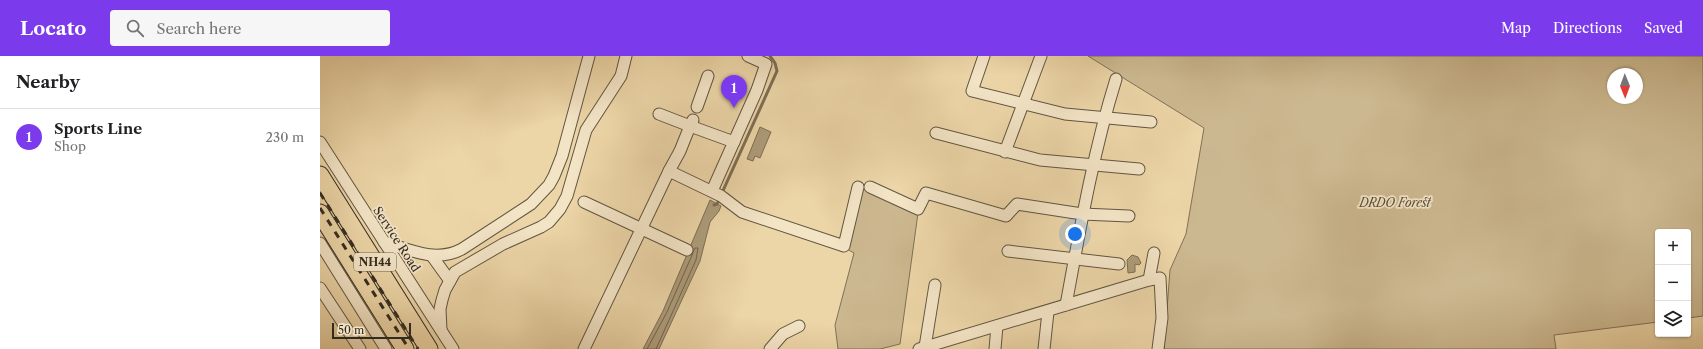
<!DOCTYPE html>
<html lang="en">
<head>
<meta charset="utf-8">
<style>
	body { margin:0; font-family:"Libre Caslon Text",serif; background:#f6f6f6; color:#202124 }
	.controls { position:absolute; right:12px; bottom:12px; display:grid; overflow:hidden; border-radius:4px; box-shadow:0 1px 3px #0004 }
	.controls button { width:36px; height:36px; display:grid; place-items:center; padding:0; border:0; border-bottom:1px solid #e0e0e0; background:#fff; color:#202124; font:20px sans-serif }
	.compass { position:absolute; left:1287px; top:12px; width:36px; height:36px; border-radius:50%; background:#fff; box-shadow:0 1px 3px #0004; rotate:179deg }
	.scale { position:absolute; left:12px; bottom:10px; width:79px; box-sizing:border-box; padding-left:4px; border:2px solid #322b20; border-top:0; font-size:11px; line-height:14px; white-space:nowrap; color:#322b20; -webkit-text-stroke:3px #f3e4c6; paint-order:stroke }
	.you { position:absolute; left:755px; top:178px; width:14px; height:14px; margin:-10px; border:3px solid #fff; border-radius:50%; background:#1a73e8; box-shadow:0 0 0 6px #1a73e833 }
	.badge { display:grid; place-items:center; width:26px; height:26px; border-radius:50%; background:#7c3aed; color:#fff; font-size:13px; font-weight:700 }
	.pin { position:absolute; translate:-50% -33px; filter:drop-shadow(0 1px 2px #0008) }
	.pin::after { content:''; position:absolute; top:21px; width:14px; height:12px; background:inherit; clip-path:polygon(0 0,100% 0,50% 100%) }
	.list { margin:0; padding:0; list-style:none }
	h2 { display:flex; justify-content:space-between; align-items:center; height:52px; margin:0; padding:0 16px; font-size:17px }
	h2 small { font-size:13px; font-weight:400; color:#757577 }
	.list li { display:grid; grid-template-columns:26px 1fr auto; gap:12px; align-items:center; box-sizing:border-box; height:56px; padding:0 16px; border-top:1px solid #e0e0e0 }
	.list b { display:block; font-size:15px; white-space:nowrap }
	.list p { margin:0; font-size:13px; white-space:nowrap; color:#757577 }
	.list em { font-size:13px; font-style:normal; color:#757577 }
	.icon { flex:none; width:22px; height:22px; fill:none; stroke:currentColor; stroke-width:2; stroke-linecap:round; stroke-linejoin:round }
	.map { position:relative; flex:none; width:1383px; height:293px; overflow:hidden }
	header { display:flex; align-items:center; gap:24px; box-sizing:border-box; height:56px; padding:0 20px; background:#7c3aed; color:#fff }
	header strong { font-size:19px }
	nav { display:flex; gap:22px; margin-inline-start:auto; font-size:14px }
	.search { width:280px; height:36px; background:#f6f6f6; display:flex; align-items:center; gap:10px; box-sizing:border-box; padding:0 14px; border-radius:4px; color:#757577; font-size:15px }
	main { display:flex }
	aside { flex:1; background:#fff }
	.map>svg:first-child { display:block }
	.green { fill:#ccb890; stroke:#7f7258; fill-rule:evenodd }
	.water { fill:#ad9b79; stroke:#7c6e55 }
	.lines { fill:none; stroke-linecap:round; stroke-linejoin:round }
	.shore { stroke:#70634c; stroke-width:1 }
	.stream { stroke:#7c6e55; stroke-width:3 }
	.minor-casing { stroke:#605642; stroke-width:13 }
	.highway-casing { stroke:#322b20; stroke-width:19 }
	.minor { stroke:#f3e4c6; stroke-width:11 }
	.highway { stroke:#ecd5a7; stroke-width:17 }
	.rail { stroke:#322b20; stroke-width:3; stroke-dasharray:7 7; stroke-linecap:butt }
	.labels { text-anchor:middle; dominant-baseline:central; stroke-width:3.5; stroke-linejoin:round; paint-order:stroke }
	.shield { fill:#f3e4c6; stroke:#6c6252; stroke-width:1 }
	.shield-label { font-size:11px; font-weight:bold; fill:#322b20 }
	.park-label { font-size:12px; font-style:italic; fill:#584e3c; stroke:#f3e4c6 }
	.street-label { font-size:12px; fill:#322b20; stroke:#f3e4c6 }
</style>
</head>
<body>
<header>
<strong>Locato</strong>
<div class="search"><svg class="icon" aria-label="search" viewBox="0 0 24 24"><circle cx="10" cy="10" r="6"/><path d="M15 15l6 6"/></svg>Search here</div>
<nav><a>Map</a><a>Directions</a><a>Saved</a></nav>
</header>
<main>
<aside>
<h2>Nearby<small></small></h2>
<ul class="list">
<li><span class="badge">1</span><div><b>Sports Line</b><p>Shop</p></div><em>230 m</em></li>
</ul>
</aside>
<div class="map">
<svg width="1383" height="293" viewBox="0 0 1383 293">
	<rect width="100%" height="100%" fill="#ecd5a7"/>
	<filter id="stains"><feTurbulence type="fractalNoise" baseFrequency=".005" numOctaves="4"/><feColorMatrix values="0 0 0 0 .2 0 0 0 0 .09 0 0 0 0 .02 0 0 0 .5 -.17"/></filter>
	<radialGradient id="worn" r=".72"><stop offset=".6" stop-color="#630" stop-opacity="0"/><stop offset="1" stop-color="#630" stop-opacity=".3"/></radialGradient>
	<g class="green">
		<path d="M768,0h615v260l-15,2v-86h-30v90l-104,13 2,14h-392l6,-79 16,-36 18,-106zM1293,18h24v24h-24z"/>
		<path d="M542,130l56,27 -18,131 -20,5h-42l-3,-24 19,-72 -7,-4z"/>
	</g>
	<g class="water">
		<path d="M440,71l11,5 -11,26 -5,-2 -2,5 -6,-2z"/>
		<path d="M390,144l11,6 -2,5 -9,11 -10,39 -41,88h-16l20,-38z"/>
		<path d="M812,199l6,2 3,6 -2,2 -4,-1v8l-7,1 -1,-13z"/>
	</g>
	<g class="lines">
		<g class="shore">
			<path d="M327,293l20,-37 26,-59"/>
			<path d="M336,293l40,-89 2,-12h-3l-2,4"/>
		</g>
		<path class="stream" d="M394,149l3,-1 60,-133 -2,-8 -5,-7"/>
		<g class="minor-casing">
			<g id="minor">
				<path d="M664,0l-12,35 93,23 86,8"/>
				<path d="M377,51l11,-31"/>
				<path d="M373,64l-3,6 44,16"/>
				<path d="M616,77l104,27 99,9"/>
				<path d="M0,86l133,207"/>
				<path d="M685,96l36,-96"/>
				<path d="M349,115l52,25 21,16 102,34 14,-59"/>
				<path d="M550,131l48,22 8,-16 80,23 11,-12 65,10 47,2"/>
				<path d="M392,135l45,-101 9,-26 -18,-8"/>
				<path d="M264,146l103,48"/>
				<path d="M64,186c26,8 52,21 78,7l69,-45 18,-19 5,-9 8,-20 27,-100"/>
				<path d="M0,187l66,106"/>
				<path d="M688,195l111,13"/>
				<path d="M112,200l18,25"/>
				<path d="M829,224l5,-27"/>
				<path d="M0,232l40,61"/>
				<path d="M746,249c14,-76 27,-152 50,-226"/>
				<path d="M121,274l-1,-21 2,-9 3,-10 10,-18 48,-28 38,-17 8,-5 11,-13 7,-13 19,-66 35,-54 5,-20"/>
				<path d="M605,291l10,-62"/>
				<path d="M264,293l85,-178 11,-20 10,-25 -31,-12"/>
				<path d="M450,293l13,-15 16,-8"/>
				<path d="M599,293l230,-69 11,-2 2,40 -4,31"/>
				<path d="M675,293l2,-23"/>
				<path d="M724,293l4,-37"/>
			</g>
		</g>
		<g class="highway-casing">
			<g id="highway">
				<path d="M0,119l109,174"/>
				<path d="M0,157l85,136"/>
			</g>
		</g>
		<use href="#minor" class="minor"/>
		<use href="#highway" class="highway"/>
		<g class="rail">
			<path d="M0,137l98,156"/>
			<path d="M0,152l89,141"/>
		</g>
	</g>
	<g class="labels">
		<rect class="shield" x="34" y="197" width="42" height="18" rx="3"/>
		<g class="shield-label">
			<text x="55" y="206">NH44</text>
		</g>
		<g class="park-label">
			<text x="1075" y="146">DRDO Forest</text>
		</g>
		<g class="street-label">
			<text transform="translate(77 183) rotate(57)">Service Road</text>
		</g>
	</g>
	<rect width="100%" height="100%" filter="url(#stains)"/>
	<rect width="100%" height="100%" fill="url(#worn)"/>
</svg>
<div class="controls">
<button>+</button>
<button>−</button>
<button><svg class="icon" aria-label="layers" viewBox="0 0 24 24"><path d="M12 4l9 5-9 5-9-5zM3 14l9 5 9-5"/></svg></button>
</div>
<svg class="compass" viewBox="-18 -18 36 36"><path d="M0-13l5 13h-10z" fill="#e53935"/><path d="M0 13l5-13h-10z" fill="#757577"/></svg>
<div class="scale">50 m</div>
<div class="you"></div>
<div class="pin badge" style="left:414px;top:52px">1</div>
</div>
</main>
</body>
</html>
